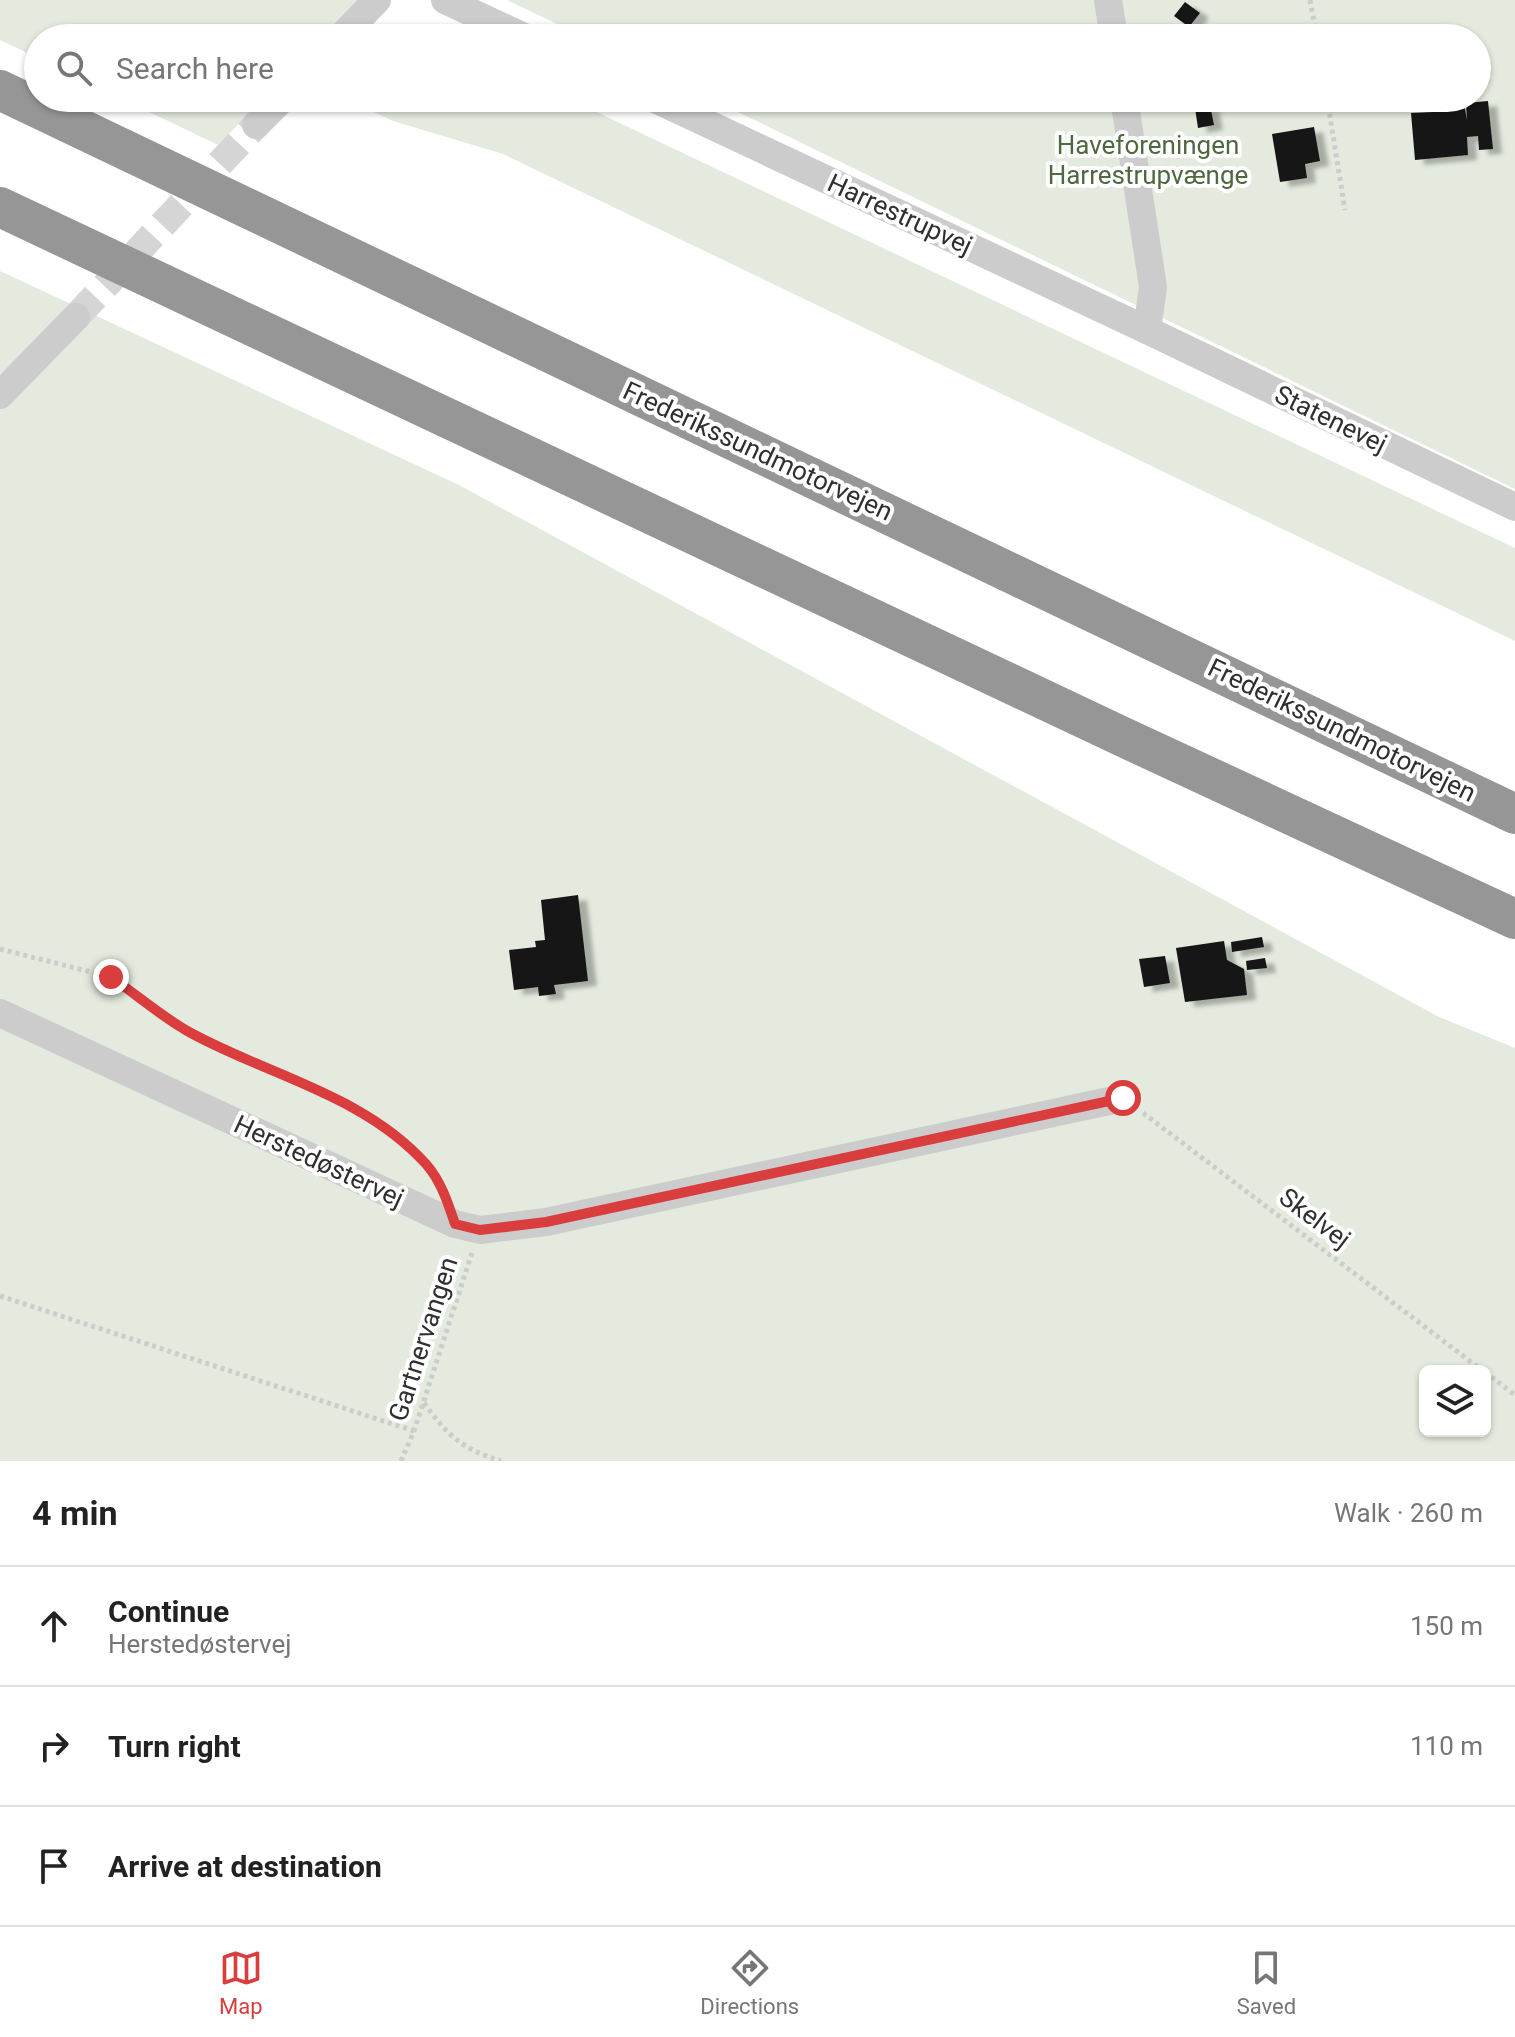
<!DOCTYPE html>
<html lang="en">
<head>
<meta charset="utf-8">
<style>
	body { margin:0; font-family:Roboto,sans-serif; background:#f6f6f6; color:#222 }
	.controls { position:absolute; right:24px; bottom:24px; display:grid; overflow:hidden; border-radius:12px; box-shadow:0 2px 6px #0004 }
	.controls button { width:72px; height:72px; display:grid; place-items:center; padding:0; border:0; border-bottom:2px solid #e0e0e0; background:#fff; color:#222; font:40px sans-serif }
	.stop { position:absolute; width:24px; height:24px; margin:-18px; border:6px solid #da3d3e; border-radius:50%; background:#fff }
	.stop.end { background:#da3d3e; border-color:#fff; box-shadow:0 2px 8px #0008 }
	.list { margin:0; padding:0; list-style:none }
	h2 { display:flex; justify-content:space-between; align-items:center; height:104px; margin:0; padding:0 32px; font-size:34px }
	h2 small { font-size:26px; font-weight:400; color:#767676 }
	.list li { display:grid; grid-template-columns:52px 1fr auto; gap:24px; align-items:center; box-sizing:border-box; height:120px; padding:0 32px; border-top:2px solid #e0e0e0 }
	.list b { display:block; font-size:30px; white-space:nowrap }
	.list p { margin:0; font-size:26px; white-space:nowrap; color:#767676 }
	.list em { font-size:26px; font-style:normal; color:#767676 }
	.icon { flex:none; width:44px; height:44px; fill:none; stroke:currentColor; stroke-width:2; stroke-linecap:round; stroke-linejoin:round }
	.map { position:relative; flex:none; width:1515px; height:1461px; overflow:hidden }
	.search { position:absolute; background:#fff; box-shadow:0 2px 6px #0004; left:24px; right:24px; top:24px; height:88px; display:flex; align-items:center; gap:20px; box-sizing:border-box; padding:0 28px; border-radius:44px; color:#767676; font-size:30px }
	.sheet { height:464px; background:#fff }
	nav { display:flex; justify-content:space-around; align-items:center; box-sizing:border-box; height:112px; border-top:2px solid #e0e0e0; background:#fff; font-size:22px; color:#767676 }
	nav a { display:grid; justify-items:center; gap:4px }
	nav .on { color:#da3d3e }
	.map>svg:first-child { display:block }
	.green { fill:#e4ebde; fill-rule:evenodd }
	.building { fill:#161616; filter:url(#shadow) }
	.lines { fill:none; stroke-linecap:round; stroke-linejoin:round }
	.minor-tunnel { stroke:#d5d5d5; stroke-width:28; stroke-dasharray:28 14; stroke-linecap:butt }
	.path { stroke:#ccc; stroke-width:5; stroke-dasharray:4 4; stroke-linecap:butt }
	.minor { stroke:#ccc; stroke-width:28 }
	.highway { stroke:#969696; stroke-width:40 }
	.route { stroke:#da3d3e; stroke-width:10 }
	.labels { text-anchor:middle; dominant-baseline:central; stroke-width:8; stroke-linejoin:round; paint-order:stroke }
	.park-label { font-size:26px; fill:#4f683f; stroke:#fff }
	.street-label { font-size:26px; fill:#2f2f2f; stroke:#fff }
</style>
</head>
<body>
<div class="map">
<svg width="1515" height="1461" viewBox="0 0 1515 1461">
	<defs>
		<filter id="shadow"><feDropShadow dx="9" dy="5" stdDeviation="2" flood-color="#0004"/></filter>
	</defs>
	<rect width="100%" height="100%" fill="#fff"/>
	<g class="green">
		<path d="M0,0h359l-37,38h-284v20l-38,-18z"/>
		<path d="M507,0h1008v489l-806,-391h768v-60h-891z"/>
		<path d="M120,98h144l-46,47z"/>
		<path d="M344,98h223l948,450v93l-1012,-487 -110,-33z"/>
		<path d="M0,271l459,214 980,532 76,31v413h-1515zM1425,1371h60v60h-60z"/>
	</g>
	<g class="building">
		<path d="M1185,2l15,11 -11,14 -15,-11z"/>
		<path d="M1432,24l1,8 10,-2 2,8h-64l-1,-5z"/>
		<path d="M1488,101l5,48 -14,1 -1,-14 -11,1 1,18 -53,5 -4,-47 22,-1v-5l31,-3 3,16 -1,-17z"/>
		<path d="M1210,105l4,20 -16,3 -3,-20z"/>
		<path d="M1314,127l6,34 -15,3 2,14 -27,4 -8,-48z"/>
		<path d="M578,895l10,86 -34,4 2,9 -17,2 -1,-9 -24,3 -5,-40 27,-3 -1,-6 10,-1 -4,-40z"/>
		<path d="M1262,937l2,10 -32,5 -1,-10z"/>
		<path d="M1224,941l3,19 17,9 3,26 -62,7 -9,-54z"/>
		<path d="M1165,956l5,27 -26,4 -5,-28z"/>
		<path d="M1265,958l2,10 -20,2 -1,-9z"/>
	</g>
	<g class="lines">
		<path class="minor-tunnel" d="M76,317l180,-192"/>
		<g class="path">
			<path d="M1310,0l7,38"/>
			<path d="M1327,98l18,112"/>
			<path d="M0,949l111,28 79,56 145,64 53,33 39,35 12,19"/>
			<path d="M1143,1113l340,258"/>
			<path d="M0,1296l414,135"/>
			<path d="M1485,1372l30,23"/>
			<path d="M424,1403c23,32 38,46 77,58"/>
			<path d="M401,1461l13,-30 58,-178"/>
		</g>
		<g class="minor">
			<path d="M445,0l81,38"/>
			<path d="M1108,0l6,38"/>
			<path d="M340,38l37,-38"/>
			<path d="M653,98l494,232 368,177"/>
			<path d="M1124,98l29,189 -6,43"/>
			<path d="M256,125l27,-27"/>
			<path d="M0,395l76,-78"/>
			<path d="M0,1013l455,211 25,6 66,-8 577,-124"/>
		</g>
		<g class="highway">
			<path d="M0,90l1515,724"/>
			<path d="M0,207l1121,529 394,183"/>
		</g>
	</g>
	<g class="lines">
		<path class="route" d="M111,977c26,18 52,41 80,56 79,43 173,62 235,131 15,17 22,39 29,60l25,6 66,-8 577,-124"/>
	</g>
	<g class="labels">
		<g class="park-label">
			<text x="1148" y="145">Haveforeningen<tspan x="1148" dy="30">Harrestrupvænge</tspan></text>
		</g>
		<g class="street-label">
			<text transform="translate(900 214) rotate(25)">Harrestrupvej</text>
			<text transform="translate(1331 419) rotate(26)">Statenevej</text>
			<text transform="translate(758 451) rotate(25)">Frederikssundmotorvejen</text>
			<text transform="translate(1342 730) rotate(26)">Frederikssundmotorvejen</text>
			<text transform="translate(319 1161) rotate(25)">Herstedøstervej</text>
			<text transform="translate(1315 1218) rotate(37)">Skelvej</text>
			<text transform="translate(423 1339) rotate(-72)">Gartnervangen</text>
		</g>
	</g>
</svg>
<div class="controls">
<button><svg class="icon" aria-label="layers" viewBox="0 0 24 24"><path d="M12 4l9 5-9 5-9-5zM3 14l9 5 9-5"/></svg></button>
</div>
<div class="stop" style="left:1123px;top:1098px"></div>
<div class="stop end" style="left:111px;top:977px"></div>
<div class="search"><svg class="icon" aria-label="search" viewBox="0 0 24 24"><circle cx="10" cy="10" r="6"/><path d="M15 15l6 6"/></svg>Search here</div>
</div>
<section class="sheet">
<h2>4 min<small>Walk · 260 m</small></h2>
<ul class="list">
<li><svg class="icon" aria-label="ahead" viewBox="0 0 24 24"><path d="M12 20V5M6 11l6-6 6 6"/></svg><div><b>Continue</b><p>Herstedøstervej</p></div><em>150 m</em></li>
<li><svg class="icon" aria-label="right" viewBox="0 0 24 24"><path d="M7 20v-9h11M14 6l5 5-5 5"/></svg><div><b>Turn right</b></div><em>110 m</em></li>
<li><svg class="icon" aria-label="arrive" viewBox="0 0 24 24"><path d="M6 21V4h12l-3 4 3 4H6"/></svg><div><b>Arrive at destination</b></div></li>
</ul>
</section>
<nav>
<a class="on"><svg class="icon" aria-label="map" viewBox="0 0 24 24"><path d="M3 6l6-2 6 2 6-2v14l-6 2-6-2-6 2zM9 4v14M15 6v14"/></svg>Map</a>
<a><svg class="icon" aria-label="directions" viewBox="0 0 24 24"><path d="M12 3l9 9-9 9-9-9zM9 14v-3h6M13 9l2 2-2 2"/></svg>Directions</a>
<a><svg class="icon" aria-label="saved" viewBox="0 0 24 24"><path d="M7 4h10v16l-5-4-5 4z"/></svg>Saved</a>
</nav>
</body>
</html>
